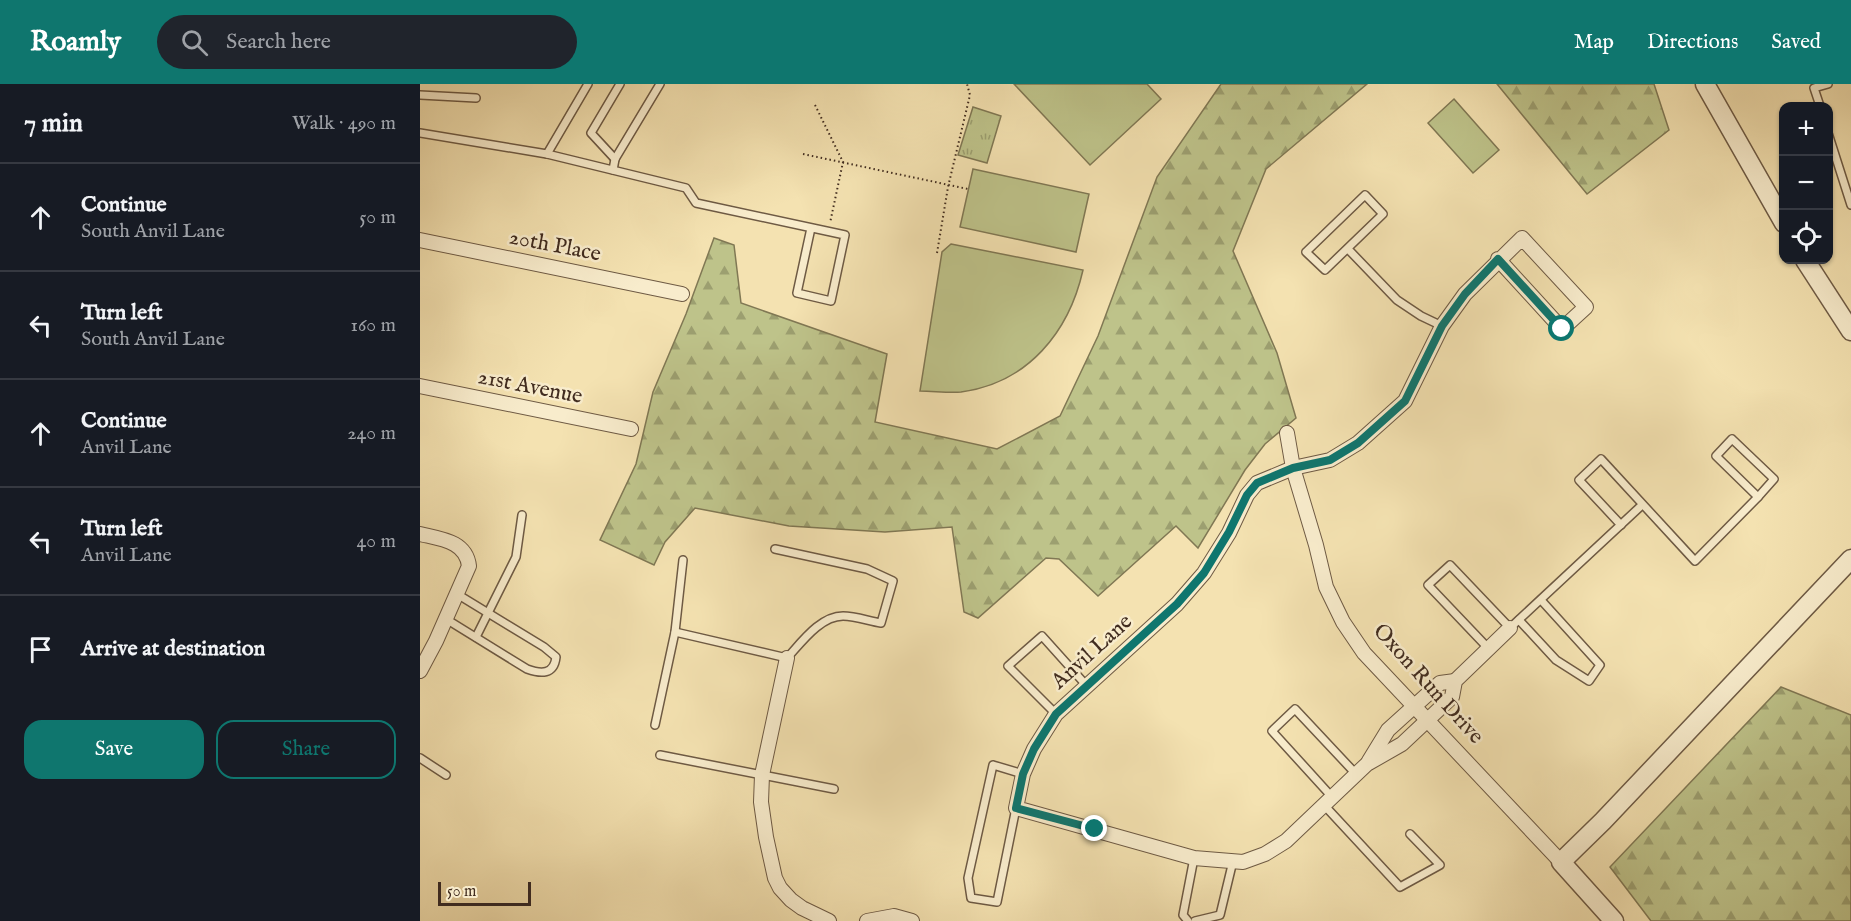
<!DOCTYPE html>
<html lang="en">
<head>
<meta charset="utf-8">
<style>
	body { margin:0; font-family:"IM FELL English",serif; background:#20242c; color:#f1f3f6 }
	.controls { position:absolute; right:18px; top:18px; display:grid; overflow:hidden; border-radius:12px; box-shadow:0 2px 4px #0004 }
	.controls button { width:54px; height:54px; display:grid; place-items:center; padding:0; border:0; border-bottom:2px solid #363941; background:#171b24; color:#f1f3f6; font:30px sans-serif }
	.scale { position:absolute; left:18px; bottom:15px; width:93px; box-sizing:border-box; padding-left:6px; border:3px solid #412c1f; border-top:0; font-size:16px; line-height:21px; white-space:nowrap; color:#412c1f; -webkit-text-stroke:4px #f8eccc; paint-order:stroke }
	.stop { position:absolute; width:18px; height:18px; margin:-14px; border:4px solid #0f766e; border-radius:50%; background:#fff }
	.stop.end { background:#0f766e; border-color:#fff; box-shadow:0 2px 6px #0008 }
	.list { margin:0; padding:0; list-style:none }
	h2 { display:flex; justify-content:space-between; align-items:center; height:78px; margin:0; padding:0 24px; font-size:26px }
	h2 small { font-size:20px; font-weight:400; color:#9ea1a6 }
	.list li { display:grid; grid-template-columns:39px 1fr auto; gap:18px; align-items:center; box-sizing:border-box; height:108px; padding:0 24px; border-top:2px solid #363941 }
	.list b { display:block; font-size:22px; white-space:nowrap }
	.list p { margin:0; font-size:20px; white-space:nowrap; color:#9ea1a6 }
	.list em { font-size:20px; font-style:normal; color:#9ea1a6 }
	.actions { display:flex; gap:12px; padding:18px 24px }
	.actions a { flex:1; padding:14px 0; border:2px solid #0f766e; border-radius:18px; text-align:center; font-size:21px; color:#0f766e }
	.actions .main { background:#0f766e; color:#fff }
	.icon { flex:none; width:33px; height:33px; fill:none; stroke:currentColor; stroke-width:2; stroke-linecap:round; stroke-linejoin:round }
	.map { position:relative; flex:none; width:1431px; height:837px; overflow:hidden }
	header { display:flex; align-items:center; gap:36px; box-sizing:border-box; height:84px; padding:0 30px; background:#0f766e; color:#fff }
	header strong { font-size:28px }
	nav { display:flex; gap:33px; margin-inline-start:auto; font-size:21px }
	.search { width:420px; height:54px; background:#20242c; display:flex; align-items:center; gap:15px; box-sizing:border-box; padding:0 21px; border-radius:33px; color:#9ea1a6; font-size:22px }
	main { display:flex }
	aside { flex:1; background:#171b24 }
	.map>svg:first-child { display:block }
	.grass { fill:#bec38a; stroke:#807854; stroke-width:1.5 }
	.forest { fill:url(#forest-firs); stroke:#807854; stroke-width:1.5 }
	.park { fill:url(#park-tufts); stroke:#807854; stroke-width:1.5 }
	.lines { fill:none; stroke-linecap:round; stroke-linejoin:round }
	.service-casing { stroke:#6e5a44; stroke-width:10 }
	.minor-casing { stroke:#6e5a44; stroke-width:16 }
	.tertiary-casing { stroke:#6e5a44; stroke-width:21 }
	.path { stroke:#412c1f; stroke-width:2; stroke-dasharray:1.5 3; stroke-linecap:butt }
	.service { stroke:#f8eccc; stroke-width:7 }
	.minor { stroke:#f8eccc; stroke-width:14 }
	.tertiary { stroke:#f8eccc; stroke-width:18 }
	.route { stroke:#0f766e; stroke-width:8 }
	.labels { text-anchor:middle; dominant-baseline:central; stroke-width:5; stroke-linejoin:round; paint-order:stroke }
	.street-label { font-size:22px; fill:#412c1f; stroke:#f8eccc }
</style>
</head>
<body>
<header>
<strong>Roamly</strong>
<div class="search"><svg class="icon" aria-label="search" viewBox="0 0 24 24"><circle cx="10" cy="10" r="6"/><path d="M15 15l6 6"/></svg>Search here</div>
<nav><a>Map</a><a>Directions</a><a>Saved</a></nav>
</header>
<main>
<aside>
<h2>7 min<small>Walk · 490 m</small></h2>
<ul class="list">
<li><svg class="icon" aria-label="ahead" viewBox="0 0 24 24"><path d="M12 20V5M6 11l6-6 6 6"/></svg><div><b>Continue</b><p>South Anvil Lane</p></div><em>50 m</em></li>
<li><svg class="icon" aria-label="left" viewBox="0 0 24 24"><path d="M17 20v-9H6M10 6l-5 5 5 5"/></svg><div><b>Turn left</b><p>South Anvil Lane</p></div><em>160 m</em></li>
<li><svg class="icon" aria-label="ahead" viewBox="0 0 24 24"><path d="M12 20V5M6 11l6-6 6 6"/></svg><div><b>Continue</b><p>Anvil Lane</p></div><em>240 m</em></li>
<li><svg class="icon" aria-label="left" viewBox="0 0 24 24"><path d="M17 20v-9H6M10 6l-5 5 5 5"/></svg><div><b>Turn left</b><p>Anvil Lane</p></div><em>40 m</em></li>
<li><svg class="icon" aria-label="arrive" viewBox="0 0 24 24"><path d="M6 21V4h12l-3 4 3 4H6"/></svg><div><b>Arrive at destination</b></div></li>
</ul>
<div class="actions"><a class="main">Save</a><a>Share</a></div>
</aside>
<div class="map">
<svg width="1431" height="837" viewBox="0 0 1431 837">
	<defs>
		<pattern id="forest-firs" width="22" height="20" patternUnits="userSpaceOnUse" patternTransform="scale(1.5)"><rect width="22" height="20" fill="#bec38a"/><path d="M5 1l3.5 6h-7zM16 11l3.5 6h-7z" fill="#9c9f70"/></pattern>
		<pattern id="park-tufts" width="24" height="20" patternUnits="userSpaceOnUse" patternTransform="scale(1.5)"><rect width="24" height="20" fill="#bec38a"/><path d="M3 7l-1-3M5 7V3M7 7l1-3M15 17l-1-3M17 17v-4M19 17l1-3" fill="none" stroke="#9c9f70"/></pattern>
	</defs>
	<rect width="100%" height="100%" fill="#f4e2b1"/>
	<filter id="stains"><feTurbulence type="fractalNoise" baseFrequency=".00333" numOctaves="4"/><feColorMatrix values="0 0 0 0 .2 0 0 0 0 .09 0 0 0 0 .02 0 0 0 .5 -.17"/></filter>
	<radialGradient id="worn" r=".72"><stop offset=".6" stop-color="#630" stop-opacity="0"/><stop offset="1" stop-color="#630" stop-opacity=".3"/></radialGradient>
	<g class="grass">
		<path d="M594,0h133l14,15 -71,66z"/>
		<path d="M1034,15l45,51 -26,23 -45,-50z"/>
		<path d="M553,85l116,25 -13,58 -116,-25z"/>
		<path d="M531,160l132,26c-14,62 -55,113 -122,122 -13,1 -28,-1 -41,-1l22,-139z"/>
	</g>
	<g class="forest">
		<path d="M801,0h146l-101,85 -33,82 44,102 19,65 -31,26 -20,26 -47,78 -22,-22 -78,70 -39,-37 -13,-1 -68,60 -14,-6 -12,-85 -67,5 -96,-6 -94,-18 -30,34 -11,23 -54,-25 36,-76 17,-72 33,-78 28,-76 20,7 7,58 146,51 -12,68 122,27 63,-33 38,-80 59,-159z"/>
		<path d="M1077,0h157l15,46 -82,64z"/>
		<path d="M1361,603l70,28v206h-200l-41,-54z"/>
	</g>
	<path class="park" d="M553,23l28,9 -14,47 -29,-8z"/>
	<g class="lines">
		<g class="service-casing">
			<g id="service">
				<path d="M0,11l56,3"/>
				<path d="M1400,22l-6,-18 14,-4"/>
				<path d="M0,49l127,21 139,34 10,15 149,32 -14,66 -34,-8 14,-65"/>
				<path d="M1408,49l23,72"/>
				<path d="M127,70l41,-70"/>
				<path d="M195,75l-24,-26 29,-49"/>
				<path d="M193,86l2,-11 45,-75"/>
				<path d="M945,111l18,19 -58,56 -19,-18z"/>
				<path d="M928,165l49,51 24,16 21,10"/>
				<path d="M1312,355l42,40 -16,18 -42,-41z"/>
				<path d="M1201,441l-42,-45 22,-21 94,102 63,-64"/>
				<path d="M26,535l81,50c14,5 27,6 29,-12l-12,-10 -87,-53"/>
				<path d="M1099,536l37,40 33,21 11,-16 -59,-65"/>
				<path d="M255,548l112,26c14,-15 33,-42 56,-42 12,0 26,5 38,7l12,-42 -26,-12 -92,-20"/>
				<path d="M56,553l40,-80 6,-42"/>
				<path d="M1068,564l-60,-63 22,-20 60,63 132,-123"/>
				<path d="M636,630l-48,-48 34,-30 44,49"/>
				<path d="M235,641l20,-93 8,-72"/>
				<path d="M240,671l174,34"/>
				<path d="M0,674l26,17"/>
				<path d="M912,713l-60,-66 23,-22 61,65"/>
				<path d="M904,721l76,82 40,-22 -30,-31"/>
				<path d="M596,724l-19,94 -26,-4 -3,-20 25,-113 30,9"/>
				<path d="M768,837l-5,-6 11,-57"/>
				<path d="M775,837l25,-6 13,-54"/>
			</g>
		</g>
		<g class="minor-casing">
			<g id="minor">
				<path d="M0,156l262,54"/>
				<path d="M1078,175l64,70 24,-22 -64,-69 -57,56 -23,32 -37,75 -47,42 -28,17 -37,8 -36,15 -10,12 -18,38 -25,40 -27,31 -121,110 -22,35 -11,25 -7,34 178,50 49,4 22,-8 21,-13 81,-77 35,-20 50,-47 3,-16 55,-53"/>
				<path d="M0,302l211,43"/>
				<path d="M867,349l6,35 23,77 10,42 17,35 21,31 197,209"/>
				<path d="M0,450c21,5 46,7 49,32l-33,75 -16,30"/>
				<path d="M367,574l-25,117 -1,27 5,35 9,41 5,10 11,12 11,8 27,13"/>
				<path d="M949,677l19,-31 52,-47 15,-2"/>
				<path d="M447,837l27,-5 18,5"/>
			</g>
		</g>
		<g class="tertiary-casing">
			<g id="tertiary">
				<path d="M1285,0l79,139"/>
				<path d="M1385,176l46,71"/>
				<path d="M1194,837l-53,-59 42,-41 248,-262"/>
			</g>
		</g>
		<g class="path">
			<path d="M395,21l28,57 -13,61"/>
			<path d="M383,70l165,35"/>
			<path d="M517,169l11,-66 22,-92 -3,-11"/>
		</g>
		<use href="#service" class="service"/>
		<use href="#minor" class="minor"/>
		<use href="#tertiary" class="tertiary"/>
	</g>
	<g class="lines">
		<path class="route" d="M675,745l-79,-21 7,-34 11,-25 22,-35 121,-110 27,-31 25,-41 18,-37 10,-12 36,-15 37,-8 28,-17 47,-42 37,-75 23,-32 33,-35 64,70"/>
	</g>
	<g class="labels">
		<g class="street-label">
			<text transform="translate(135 162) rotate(11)">20th Place</text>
			<text transform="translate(110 303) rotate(11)">21st Avenue</text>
			<text transform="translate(672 568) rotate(-42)">Anvil Lane</text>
			<text transform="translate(1008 600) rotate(48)">Oxon Run Drive</text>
		</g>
	</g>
	<rect width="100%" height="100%" filter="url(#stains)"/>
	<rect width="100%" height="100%" fill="url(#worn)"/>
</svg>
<div class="controls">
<button>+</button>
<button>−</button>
<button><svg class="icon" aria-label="locate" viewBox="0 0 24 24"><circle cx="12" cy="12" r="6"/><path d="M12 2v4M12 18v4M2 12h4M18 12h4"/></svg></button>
</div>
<div class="scale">50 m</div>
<div class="stop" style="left:1142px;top:245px"></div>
<div class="stop end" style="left:675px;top:745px"></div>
</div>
</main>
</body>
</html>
